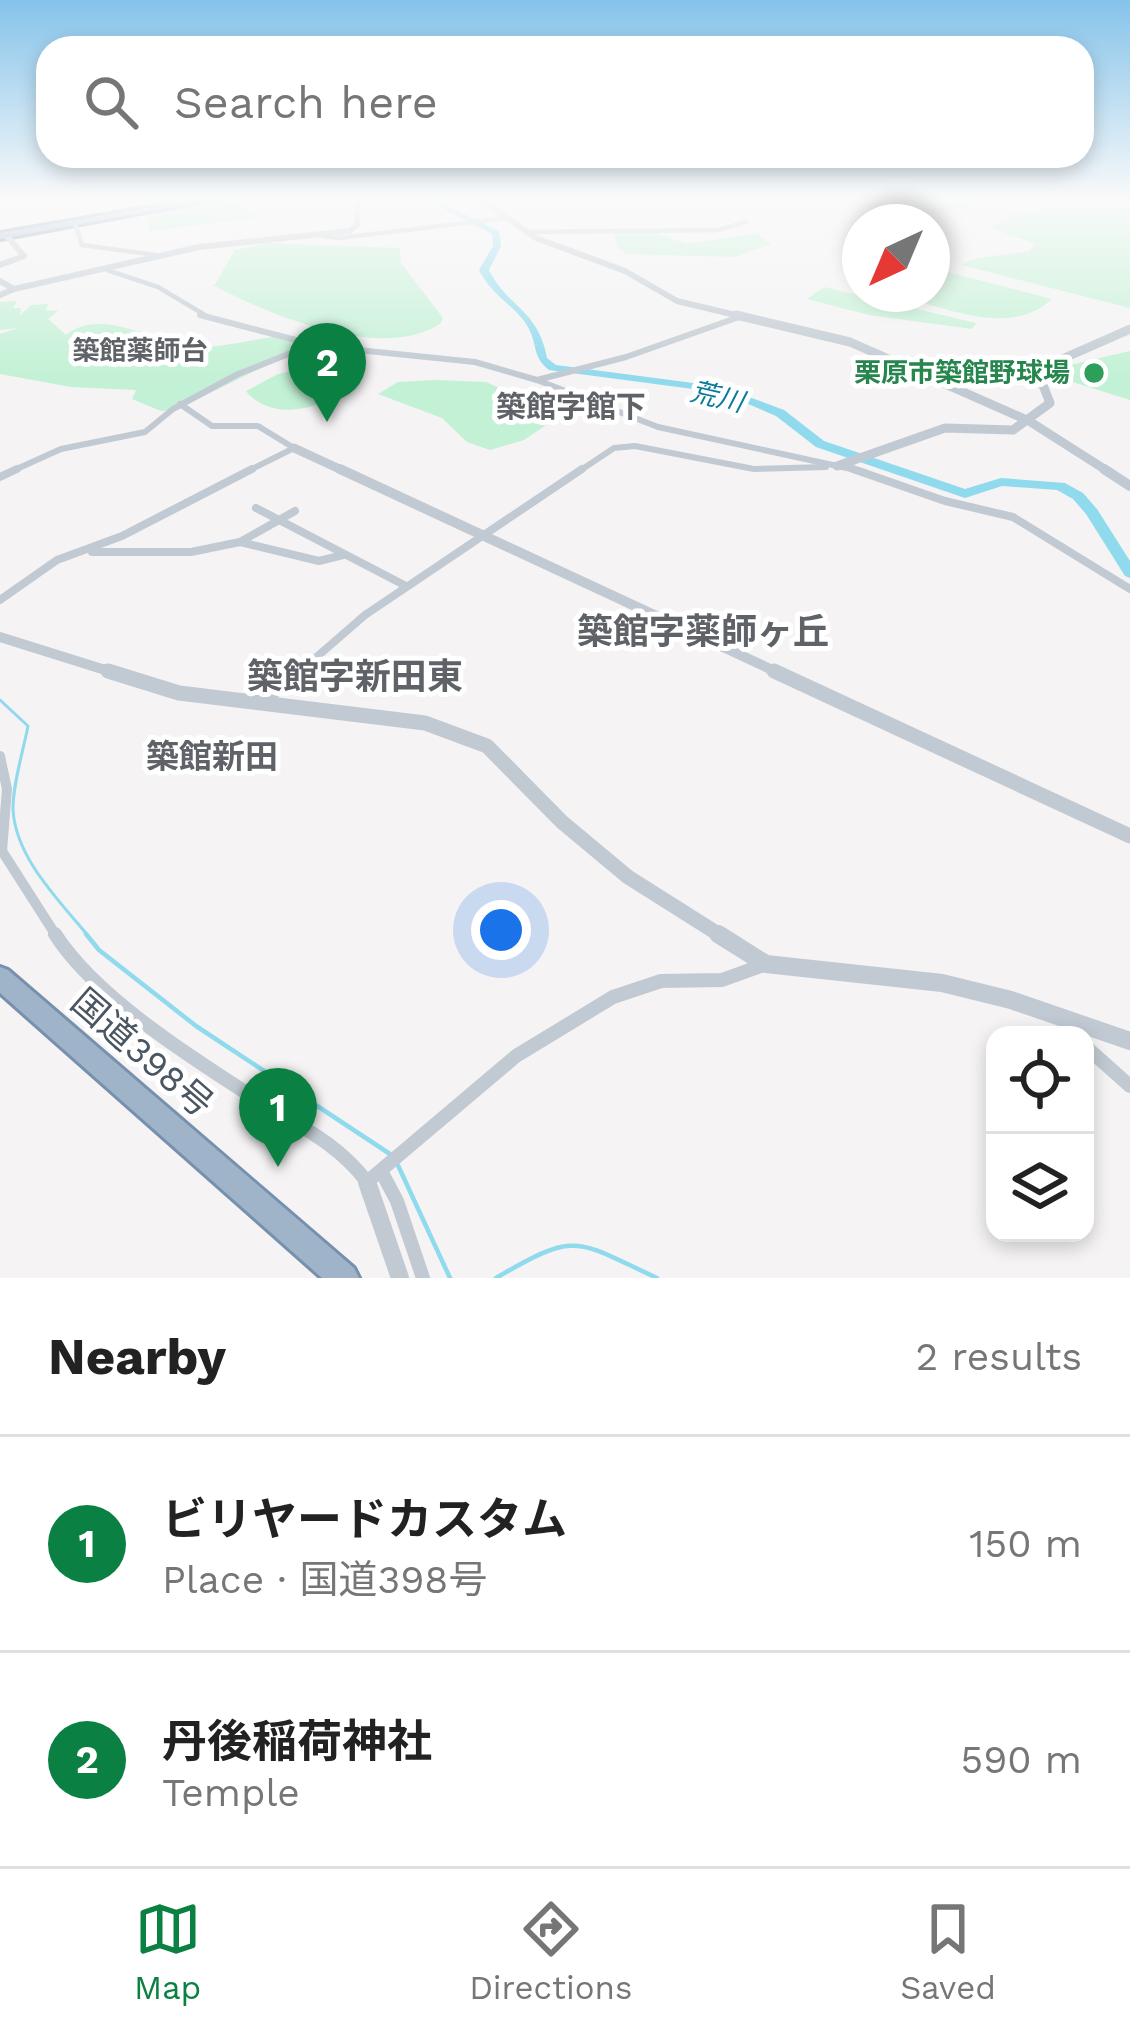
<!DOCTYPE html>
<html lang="en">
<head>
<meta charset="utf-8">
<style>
	body { margin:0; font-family:"Work Sans","Noto Sans JP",sans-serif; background:#f2f2f2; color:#222 }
	.controls { position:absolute; right:36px; bottom:36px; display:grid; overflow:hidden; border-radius:24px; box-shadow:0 6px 18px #0003 }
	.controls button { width:108px; height:108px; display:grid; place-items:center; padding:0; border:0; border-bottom:3px solid #e0e0e0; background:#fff; color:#222; font:60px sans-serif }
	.compass { position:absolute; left:842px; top:204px; width:108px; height:108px; border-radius:50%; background:#fff; box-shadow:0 6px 18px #0003; rotate:224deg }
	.you { position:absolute; left:501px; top:930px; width:42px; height:42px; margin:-30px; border:9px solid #fff; border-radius:50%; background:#1a73e8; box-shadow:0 0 0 18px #1a73e833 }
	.badge { display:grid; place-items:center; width:78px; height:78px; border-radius:50%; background:#0b8043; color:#fff; font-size:39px; font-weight:700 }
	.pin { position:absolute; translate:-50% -99px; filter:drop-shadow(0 3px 6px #0008) }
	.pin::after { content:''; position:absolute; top:63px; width:42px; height:36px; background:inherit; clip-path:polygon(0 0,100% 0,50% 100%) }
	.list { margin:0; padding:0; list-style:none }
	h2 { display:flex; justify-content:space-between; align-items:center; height:156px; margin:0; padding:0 48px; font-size:51px }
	h2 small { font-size:39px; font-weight:400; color:#767676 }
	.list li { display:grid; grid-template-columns:78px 1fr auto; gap:36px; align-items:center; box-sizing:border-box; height:216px; padding:0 48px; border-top:3px solid #e0e0e0 }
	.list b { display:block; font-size:45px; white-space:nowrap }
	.list p { margin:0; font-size:39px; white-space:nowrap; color:#767676 }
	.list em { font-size:39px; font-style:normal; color:#767676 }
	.icon { flex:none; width:66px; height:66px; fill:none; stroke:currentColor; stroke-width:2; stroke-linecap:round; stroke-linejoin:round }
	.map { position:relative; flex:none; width:1130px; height:1278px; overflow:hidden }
	.search { position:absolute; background:#fff; box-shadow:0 6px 18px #0003; left:36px; right:36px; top:36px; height:132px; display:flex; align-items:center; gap:30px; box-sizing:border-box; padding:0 42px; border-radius:36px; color:#767676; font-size:45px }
	.sheet { height:588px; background:#fff }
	nav { display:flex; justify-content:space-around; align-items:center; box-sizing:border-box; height:168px; border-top:3px solid #e0e0e0; background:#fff; font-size:33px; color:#767676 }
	nav a { display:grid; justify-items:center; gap:6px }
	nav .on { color:#0b8043 }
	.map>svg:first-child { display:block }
	.green { fill:#c3f1d5 }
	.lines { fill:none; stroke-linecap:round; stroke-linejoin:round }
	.stream-far1 { stroke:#90daee; stroke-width:3 }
	.stream { stroke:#90daee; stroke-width:4.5 }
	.river { fill:#90daee; fill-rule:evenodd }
	.trunk-casing { stroke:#7690ad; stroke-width:6 }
	.minor-far4 { stroke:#c1cad2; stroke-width:4.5 }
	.minor-far3 { stroke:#c1cad2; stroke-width:6 }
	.minor-far2 { stroke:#c1cad2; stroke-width:8 }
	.minor-far1 { stroke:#c1cad2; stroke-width:10 }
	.minor { stroke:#c1cad2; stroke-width:14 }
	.tertiary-far4 { stroke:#c1cad2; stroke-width:6 }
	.tertiary-far3 { stroke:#c1cad2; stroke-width:9 }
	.tertiary-far2 { stroke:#c1cad2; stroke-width:10 }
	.tertiary-far1 { stroke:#c1cad2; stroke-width:15 }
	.tertiary { stroke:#c1cad2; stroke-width:18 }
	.trunk { fill:#9fb4c9; fill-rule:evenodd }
	.leisure-dot { fill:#2e9e5b; stroke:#fff; stroke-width:4.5 }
	.labels { text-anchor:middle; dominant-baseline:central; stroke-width:10; stroke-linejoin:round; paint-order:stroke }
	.far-neighbourhood-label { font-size:27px; font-weight:bold; fill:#5f6368; stroke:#fff }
	.far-leisure-label { font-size:27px; font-weight:bold; fill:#27864d; stroke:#fff; text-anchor:end }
	.far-water-label { font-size:27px; font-style:italic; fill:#0c7c9b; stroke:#fff }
	.far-quarter-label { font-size:30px; font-weight:bold; fill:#5f6368; stroke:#fff }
	.neighbourhood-label { font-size:33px; font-weight:bold; fill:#5f6368; stroke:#fff }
	.quarter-label { font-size:36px; font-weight:bold; fill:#5f6368; stroke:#fff }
	.near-street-label { font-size:36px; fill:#4a5661; stroke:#fff }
</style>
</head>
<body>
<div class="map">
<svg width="1130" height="1278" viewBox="0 0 1130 1278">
	<rect width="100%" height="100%" fill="#f5f3f3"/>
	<g class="green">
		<path d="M842,198h189l-105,17z"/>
		<path d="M232,199l32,18 -115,14 -1,-17z"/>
		<path d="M1052,207h78v101l-169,-43 12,-6 57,-8 4,-8 -45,-15 24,-14z"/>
		<path d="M621,228l26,1 40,15 69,-11 15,11 -36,13 -109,-3 -9,-7 -3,-15z"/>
		<path d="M266,243l134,5 1,15 42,55 -3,6c-62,38 -168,-9 -226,-38l21,-36z"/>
		<path d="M932,268l120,31c-43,41 -113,5 -163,-5h43z"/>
		<path d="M824,287l152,36 -4,6 -103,-14 -62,-16z"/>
		<path d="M17,301l-4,7h8l-1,7 11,-10 17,-1 -2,6 12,1 -10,8 18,16c35,-29 89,8 127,11 31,3 63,-9 94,-10l15,6 1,5 -125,62 -17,2 -29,-12 4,-9 -65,-3 -71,-13v-40l18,-6 -18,2v-28z"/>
		<path d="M1130,351v49l-70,-22 -3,-10z"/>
		<path d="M334,362l10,3 -4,25c-24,23 -72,29 -94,1l32,-17z"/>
		<path d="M435,380l51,2 65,29 4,8 -31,21 -34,10 -23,-8 -25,-24 -64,-24 20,-12z"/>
	</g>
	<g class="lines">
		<path class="stream-far1" d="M0,700l28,26c-5,26 -15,57 -15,83 2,49 47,92 76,128"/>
		<g class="stream">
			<path d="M86,934l13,16 97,76 194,128"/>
			<path d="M396,1161l54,117"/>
			<path d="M496,1278c82,-48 79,-38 161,0"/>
		</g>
		<path class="river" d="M422,198h10l67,33 2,15 -12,24c19,38 49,39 58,88l9,7 137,18 56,14 35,13 40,31 141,48 36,-11 64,5 18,10 14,16 33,52v17l-5,-2 -39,-62 -13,-15 -16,-9 -55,-4 -37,12 -149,-51 -40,-31 -35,-15 -48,-12 -144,-19c-17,-14 -11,-23 -20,-41 -12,-23 -36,-31 -50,-59l14,-24 -1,-12z"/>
		<g class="trunk-casing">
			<g id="trunk">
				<path d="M203,198h18l-221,41v-6z"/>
				<path d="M0,967l8,3 346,298 5,10h-37l-322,-285z"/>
			</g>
		</g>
		<g class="minor-far4">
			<path d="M75,223l7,22 81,11"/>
			<path d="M527,232l191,-2 28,-8"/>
			<path d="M322,236l17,2 169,-20"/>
			<path d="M107,270l51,17 52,31"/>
		</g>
		<g class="minor-far3">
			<path d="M200,315l119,31 156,16 62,18 121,47 207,45"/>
			<path d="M537,380l89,-23 113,-40"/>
			<path d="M180,404l32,22h46l36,22"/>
			<path d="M10,472l51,-23 84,-17 28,-23 65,-35 58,-23 28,-1"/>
			<path d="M246,472l48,-24"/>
			<path d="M578,472l36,-24 21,-2 119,23 72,-2"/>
		</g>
		<g class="minor-far2">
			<path d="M853,469l92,32 68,16 117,72"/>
			<path d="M0,477l17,-8"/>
			<path d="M256,508l150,78"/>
			<path d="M240,542l55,-31"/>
			<path d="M92,552h99l49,-10 79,19 24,-6"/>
			<path d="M0,600l57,-40 65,-24 130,-67"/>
			<path d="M297,674l68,-59 217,-146"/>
		</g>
		<g class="minor-far1">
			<path d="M266,701l35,-30"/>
			<path d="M0,756l7,33 -5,62 55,86"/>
		</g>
		<g class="minor">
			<path d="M55,934c40,63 137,124 201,165 40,25 82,44 111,83l149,-126 97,-59 48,-16 61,-1 44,-16"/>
			<path d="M1085,1046l45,40"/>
			<path d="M381,1171l16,30 26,77"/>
		</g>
		<g class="tertiary-far4">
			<path d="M479,198l57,40 89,33 52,30 71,17"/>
			<path d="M0,265l24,-9 -18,-21"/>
			<path d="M0,281l14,8 -14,6"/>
			<path d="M14,289l185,-42 151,-16 7,-6 1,-20 7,-7"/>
		</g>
		<g class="tertiary-far3">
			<path d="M736,315l114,27 179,79 80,51"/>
			<path d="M294,448l52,24"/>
			<path d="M837,466l108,-38 68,2 37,-27 -13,-33 93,-41"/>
		</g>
		<g class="tertiary-far2">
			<path d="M340,469l441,205"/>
			<path d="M1104,469l26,17"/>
			<path d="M0,637l118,37"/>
		</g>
		<g class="tertiary-far1">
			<path d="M108,671l71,22 246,30 62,23 75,76 66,55 95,60"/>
			<path d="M774,671l356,165"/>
		</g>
		<g class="tertiary">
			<path d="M718,934l48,30 176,19 69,17 119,41"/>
			<path d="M367,1182l33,96"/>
		</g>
		<use href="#trunk" class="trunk"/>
	</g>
	<linearGradient id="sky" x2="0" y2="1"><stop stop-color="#85c3ea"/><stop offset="0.53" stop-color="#fafafa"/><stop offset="1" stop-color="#fafafa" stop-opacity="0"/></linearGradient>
	<rect width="1130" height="377" fill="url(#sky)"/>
	<circle class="leisure-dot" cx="1094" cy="373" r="12"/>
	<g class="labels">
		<g class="far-neighbourhood-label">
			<text x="140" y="351">築館薬師台</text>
		</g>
		<g class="far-leisure-label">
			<text x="1070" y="373">栗原市築館野球場</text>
		</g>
		<g class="far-water-label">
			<text transform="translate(717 397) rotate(13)">荒川</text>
		</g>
		<g class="far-quarter-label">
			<text x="571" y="406">築館字館下</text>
		</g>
		<g class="neighbourhood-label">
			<text x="212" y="756">築館新田</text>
		</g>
		<g class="quarter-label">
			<text x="703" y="632">築館字薬師ヶ丘</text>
			<text x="355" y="677">築館字新田東</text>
		</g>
		<g class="near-street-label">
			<text transform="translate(142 1053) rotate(41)">国道398号</text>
		</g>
	</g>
</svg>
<div class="controls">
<button><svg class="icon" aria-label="locate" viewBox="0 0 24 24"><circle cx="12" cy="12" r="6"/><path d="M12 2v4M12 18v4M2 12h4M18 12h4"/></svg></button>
<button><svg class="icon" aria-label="layers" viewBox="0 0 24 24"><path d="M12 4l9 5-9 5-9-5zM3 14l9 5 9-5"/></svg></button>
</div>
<svg class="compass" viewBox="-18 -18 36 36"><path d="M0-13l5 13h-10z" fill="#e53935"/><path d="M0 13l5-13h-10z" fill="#767676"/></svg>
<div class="you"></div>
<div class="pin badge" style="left:278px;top:1167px">1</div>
<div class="pin badge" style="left:327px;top:422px">2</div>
<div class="search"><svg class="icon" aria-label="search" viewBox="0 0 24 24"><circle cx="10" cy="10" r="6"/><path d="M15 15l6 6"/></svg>Search here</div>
</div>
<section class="sheet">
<h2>Nearby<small>2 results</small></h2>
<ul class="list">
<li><span class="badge">1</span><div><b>ビリヤードカスタム</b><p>Place · 国道398号</p></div><em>150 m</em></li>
<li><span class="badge">2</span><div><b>丹後稲荷神社</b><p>Temple</p></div><em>590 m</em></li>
</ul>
</section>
<nav>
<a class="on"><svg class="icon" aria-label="map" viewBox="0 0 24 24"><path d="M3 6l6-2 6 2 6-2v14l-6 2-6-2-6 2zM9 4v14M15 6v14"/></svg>Map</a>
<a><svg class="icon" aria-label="directions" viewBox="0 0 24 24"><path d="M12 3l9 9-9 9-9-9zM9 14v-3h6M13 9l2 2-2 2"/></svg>Directions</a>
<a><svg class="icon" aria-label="saved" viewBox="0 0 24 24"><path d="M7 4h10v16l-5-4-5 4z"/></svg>Saved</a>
</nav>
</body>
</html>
